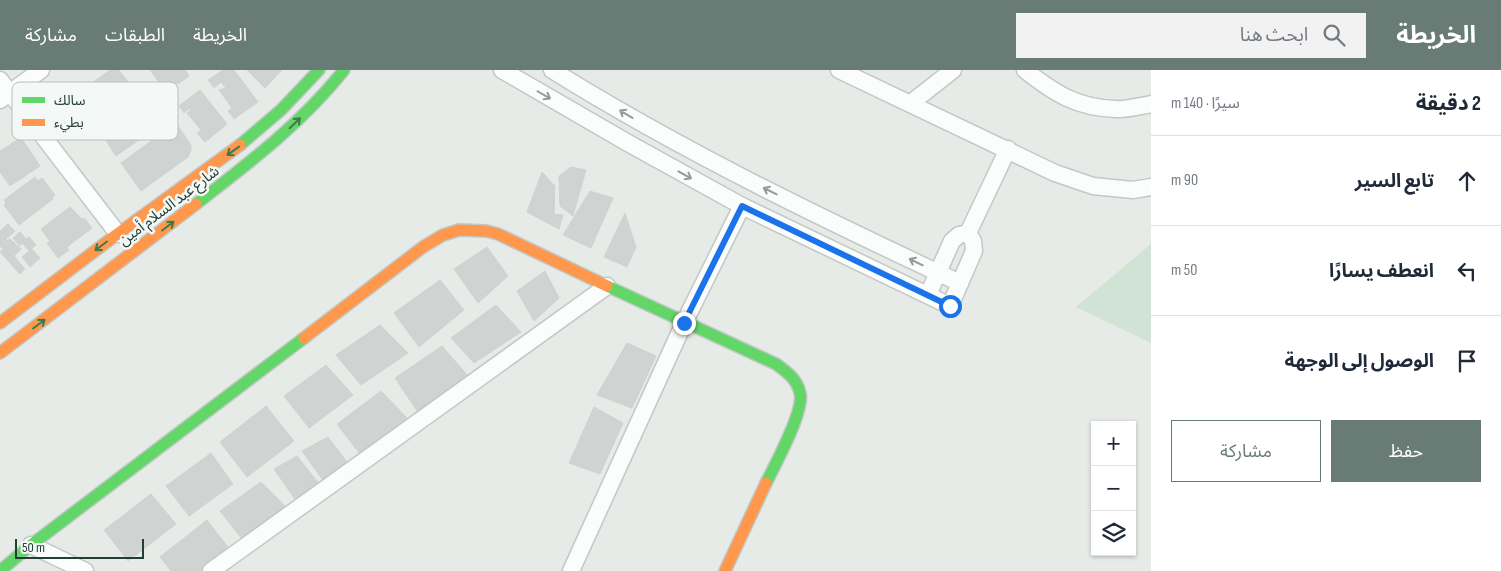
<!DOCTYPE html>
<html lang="ar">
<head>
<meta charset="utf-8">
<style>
	body { margin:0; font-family:"Sofia Sans Condensed","Noto Sans Arabic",sans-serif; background:#f2f2f3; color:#1f2937; direction:rtl }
	.controls { position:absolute; right:15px; bottom:15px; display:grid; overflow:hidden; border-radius:0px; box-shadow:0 1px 4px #0004 }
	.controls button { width:45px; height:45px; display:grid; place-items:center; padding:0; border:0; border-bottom:1px solid #e0e1e3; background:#fff; color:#1f2937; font:25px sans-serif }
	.scale { position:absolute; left:15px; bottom:12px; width:129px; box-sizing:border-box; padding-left:5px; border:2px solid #243e36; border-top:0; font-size:14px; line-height:18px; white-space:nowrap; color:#243e36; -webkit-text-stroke:4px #f4f9f7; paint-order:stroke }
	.stop { position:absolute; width:15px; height:15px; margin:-11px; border:4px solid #1a73e8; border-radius:50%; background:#fff }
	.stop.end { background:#1a73e8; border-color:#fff; box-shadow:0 1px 5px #0008 }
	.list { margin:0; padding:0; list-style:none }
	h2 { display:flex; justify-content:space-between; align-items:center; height:65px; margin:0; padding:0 20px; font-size:21px }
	h2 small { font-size:16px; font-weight:400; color:#747a83 }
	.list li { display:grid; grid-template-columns:32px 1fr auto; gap:15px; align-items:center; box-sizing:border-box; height:90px; padding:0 20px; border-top:1px solid #e0e1e3 }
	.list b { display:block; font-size:19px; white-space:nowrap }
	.list em { font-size:16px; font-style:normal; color:#747a83 }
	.actions { display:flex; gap:10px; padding:15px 20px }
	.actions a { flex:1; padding:11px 0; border:1px solid #687b74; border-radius:0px; text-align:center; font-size:18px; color:#687b74 }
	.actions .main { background:#687b74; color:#fff }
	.icon { flex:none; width:28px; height:28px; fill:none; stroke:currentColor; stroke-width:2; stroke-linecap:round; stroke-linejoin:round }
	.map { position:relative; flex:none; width:1151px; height:501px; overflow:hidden; direction:ltr }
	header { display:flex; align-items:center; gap:30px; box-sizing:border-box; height:70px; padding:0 25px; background:#687b74; color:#fff }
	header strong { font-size:24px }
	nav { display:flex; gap:28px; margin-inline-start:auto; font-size:18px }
	.search { width:350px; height:45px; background:#f2f2f3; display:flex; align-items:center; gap:12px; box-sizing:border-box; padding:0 18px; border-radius:0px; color:#747a83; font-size:19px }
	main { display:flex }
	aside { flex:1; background:#fff }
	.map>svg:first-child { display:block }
	.green { fill:#d0e3d5 }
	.building { fill:#cfd3d1; stroke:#ced4d1 }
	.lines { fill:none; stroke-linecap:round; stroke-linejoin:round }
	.street-casing { stroke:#c3c8c5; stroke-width:19 }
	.fast-casing { stroke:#c1c8c5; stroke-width:14 }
	.slow-casing { stroke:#c1c8c5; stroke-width:14 }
	.street { stroke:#fbfcfc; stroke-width:16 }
	.fast { stroke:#63d668; stroke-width:11 }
	.slow { stroke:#ff974d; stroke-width:11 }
	.oneway { stroke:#909d99 }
	.oneway2 { stroke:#3d7b4a }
	.route { stroke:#1a73e8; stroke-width:6 }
	.labels { text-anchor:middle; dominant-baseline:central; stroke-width:5; stroke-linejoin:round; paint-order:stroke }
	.street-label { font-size:15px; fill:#243e36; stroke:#f4f9f7 }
	.key { fill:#f4f9f7; stroke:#b6c1bd; stroke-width:1 }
	.key-label { font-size:14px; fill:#243e36 }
</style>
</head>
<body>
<header>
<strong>الخريطة</strong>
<div class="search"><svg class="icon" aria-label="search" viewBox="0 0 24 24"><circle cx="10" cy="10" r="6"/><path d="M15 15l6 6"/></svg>ابحث هنا</div>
<nav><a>الخريطة</a><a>الطبقات</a><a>مشاركة</a></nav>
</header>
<main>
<aside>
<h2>2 دقيقة<small>سيرًا · 140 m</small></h2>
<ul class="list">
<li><svg class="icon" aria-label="ahead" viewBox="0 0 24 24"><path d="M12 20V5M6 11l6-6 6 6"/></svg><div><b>تابع السير</b></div><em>90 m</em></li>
<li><svg class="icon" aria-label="left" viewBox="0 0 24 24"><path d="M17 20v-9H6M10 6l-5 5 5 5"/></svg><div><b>انعطف يسارًا</b></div><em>50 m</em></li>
<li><svg class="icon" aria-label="arrive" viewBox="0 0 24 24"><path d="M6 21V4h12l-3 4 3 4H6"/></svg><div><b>الوصول إلى الوجهة</b></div></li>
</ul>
<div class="actions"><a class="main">حفظ</a><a>مشاركة</a></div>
</aside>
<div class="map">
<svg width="1151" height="501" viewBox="0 0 1151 501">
	<rect width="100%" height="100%" fill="#e6ebe8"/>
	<path class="green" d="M1151,174v99l-75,-36z"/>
	<g class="building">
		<path d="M110,0h9l16,21 -49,35 -19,-25z"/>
		<path d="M150,0h35l4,6 -23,16z"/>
		<path d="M223,0h11l24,32 -24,17 -6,-8 4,-3 -13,-18 7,-2 -5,-6 -7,6 -6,-8z"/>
		<path d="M247,0h35l-17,18z"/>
		<path d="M200,20l27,34 -22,18 -8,-9 4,-3 -14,-17 4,-3 -1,-2 -6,5 -5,-7z"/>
		<path d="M153,25l16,24 -53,37 -16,-25z"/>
		<path d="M176,53l15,22v5l-3,7 -47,34 -20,-28z"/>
		<path d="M19,69l5,3 16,24 -30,20 -10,-14v-21z"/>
		<path d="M571,97l15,3 -13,46 -13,-10 -1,-30z"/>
		<path d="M542,102l13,14 -1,28 9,1 -4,14 -32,-17z"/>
		<path d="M35,107l3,4 4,-3 13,17 -3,2 1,2 -34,26 -15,-20 2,-2 -2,-3z"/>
		<path d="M590,121l23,7 -22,50 -28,-13z"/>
		<path d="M70,137l13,13 1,-2 8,10 -25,19 2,3 -11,8 -11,-15 3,-2 -9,-12z"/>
		<path d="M625,143l11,34 -9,20 -23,-10z"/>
		<path d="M8,154l7,7 -9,8 1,2 3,-2 11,10 -7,7 11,13 -5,5 -20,-22 3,-3 -3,-3v-15z"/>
		<path d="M20,162l6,7 3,-2 7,8 -7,6 -7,-8 -2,3 -7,-8z"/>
		<path d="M487,177l21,29 -30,27 -24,-34z"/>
		<path d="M32,179l8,9 -10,9 -8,-10z"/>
		<path d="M545,201l14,27 -25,23 -17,-30z"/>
		<path d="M440,210l24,30 -45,37 -25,-34z"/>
		<path d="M496,235l25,27 -47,31 -23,-25z"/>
		<path d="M380,255l28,28 -47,32 -25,-30z"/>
		<path d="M627,273l29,13 -24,52 -35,-13z"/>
		<path d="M442,276l26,30 -49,38 -24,-36z"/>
		<path d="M326,295l27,30 -44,33 -25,-32z"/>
		<path d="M381,321l26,27 -47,36 -23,-30z"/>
		<path d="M266,336l28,35 -47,36 -27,-35z"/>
		<path d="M594,337l29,16 -23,51 -31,-11z"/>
		<path d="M328,367l22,29 -28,13 -20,-28z"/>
		<path d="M211,383l22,31 -44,32 -23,-30z"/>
		<path d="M297,386l27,34 -27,12 -23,-33z"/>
		<path d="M261,412l24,24 -42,34 -23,-29z"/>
		<path d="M151,424l25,30 -48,37 -24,-31z"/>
		<path d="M207,450l27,35 -34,16h-29l-11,-14z"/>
	</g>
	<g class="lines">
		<g class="street-casing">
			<g id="street">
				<path d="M502,0l126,73 114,63 208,100 24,-55 -1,-10 -5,-8"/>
				<path d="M552,0c130,81 269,148 408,213"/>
				<path d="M839,0l216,103 38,13 40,4 18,-3"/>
				<path d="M1025,0c29,23 52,38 91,39 11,1 24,-3 35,-5"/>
				<path d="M0,10l118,154"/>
				<path d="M0,30l41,-30"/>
				<path d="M911,33l42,-33"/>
				<path d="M968,163l40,-84"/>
				<path d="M928,225l24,-54 7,-6 9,-2"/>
				<path d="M31,475l54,26"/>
				<path d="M211,501l396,-285"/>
				<path d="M571,501l113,-248 58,-117"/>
			</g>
		</g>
		<g class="fast-casing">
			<g id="fast">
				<path d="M240,75l41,-35 38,-40"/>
				<path d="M196,134c53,-41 106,-81 148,-134"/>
				<path d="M607,216l169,78c11,8 21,15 24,29 5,17 -25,72 -34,90"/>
				<path d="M0,501l31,-26 273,-207"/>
			</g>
		</g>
		<g class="slow-casing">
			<g id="slow">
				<path d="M0,253l112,-85 128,-93"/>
				<path d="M304,268l119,-91 20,-12 16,-5 27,1 12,3 109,52"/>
				<path d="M0,283l196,-149"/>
				<path d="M725,501l41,-88"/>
			</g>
		</g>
		<use href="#street" class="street"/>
		<use href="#fast" class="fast"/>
		<use href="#slow" class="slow"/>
	</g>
	<defs><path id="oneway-shaft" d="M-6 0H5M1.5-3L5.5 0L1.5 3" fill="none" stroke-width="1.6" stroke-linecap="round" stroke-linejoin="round" transform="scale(1.25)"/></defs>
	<g class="oneway">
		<use href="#oneway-shaft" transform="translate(544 25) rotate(30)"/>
		<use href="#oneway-shaft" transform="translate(626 44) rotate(-149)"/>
		<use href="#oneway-shaft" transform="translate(685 105) rotate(29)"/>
		<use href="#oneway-shaft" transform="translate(770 121) rotate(-154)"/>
		<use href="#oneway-shaft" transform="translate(916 192) rotate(-154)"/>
	</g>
	<g class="oneway2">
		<use href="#oneway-shaft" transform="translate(295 53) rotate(-44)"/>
		<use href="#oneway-shaft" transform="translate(233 81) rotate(144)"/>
		<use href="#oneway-shaft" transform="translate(168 156) rotate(-37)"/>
		<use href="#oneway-shaft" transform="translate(101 176) rotate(143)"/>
		<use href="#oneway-shaft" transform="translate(39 254) rotate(-37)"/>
	</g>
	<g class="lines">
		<path class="route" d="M684,253l58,-117 208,100"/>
	</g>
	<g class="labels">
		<g class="street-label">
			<text transform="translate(169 136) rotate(-37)">شارع عبد السلام أمين</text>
		</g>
	</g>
	<rect x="12" y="12" width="166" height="58" rx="8" class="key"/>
	<rect x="22" y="27" width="23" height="6" fill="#63d668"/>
	<rect x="22" y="49" width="23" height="7" fill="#ff974d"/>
	<g class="key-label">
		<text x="54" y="35">سالك</text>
		<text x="54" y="57">بطيء</text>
	</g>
</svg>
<div class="controls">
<button>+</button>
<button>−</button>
<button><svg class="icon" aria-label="layers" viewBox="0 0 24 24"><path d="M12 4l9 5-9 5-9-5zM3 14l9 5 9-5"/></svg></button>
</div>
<div class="scale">50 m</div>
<div class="stop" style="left:950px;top:236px"></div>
<div class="stop end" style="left:684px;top:253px"></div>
</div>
</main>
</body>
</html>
